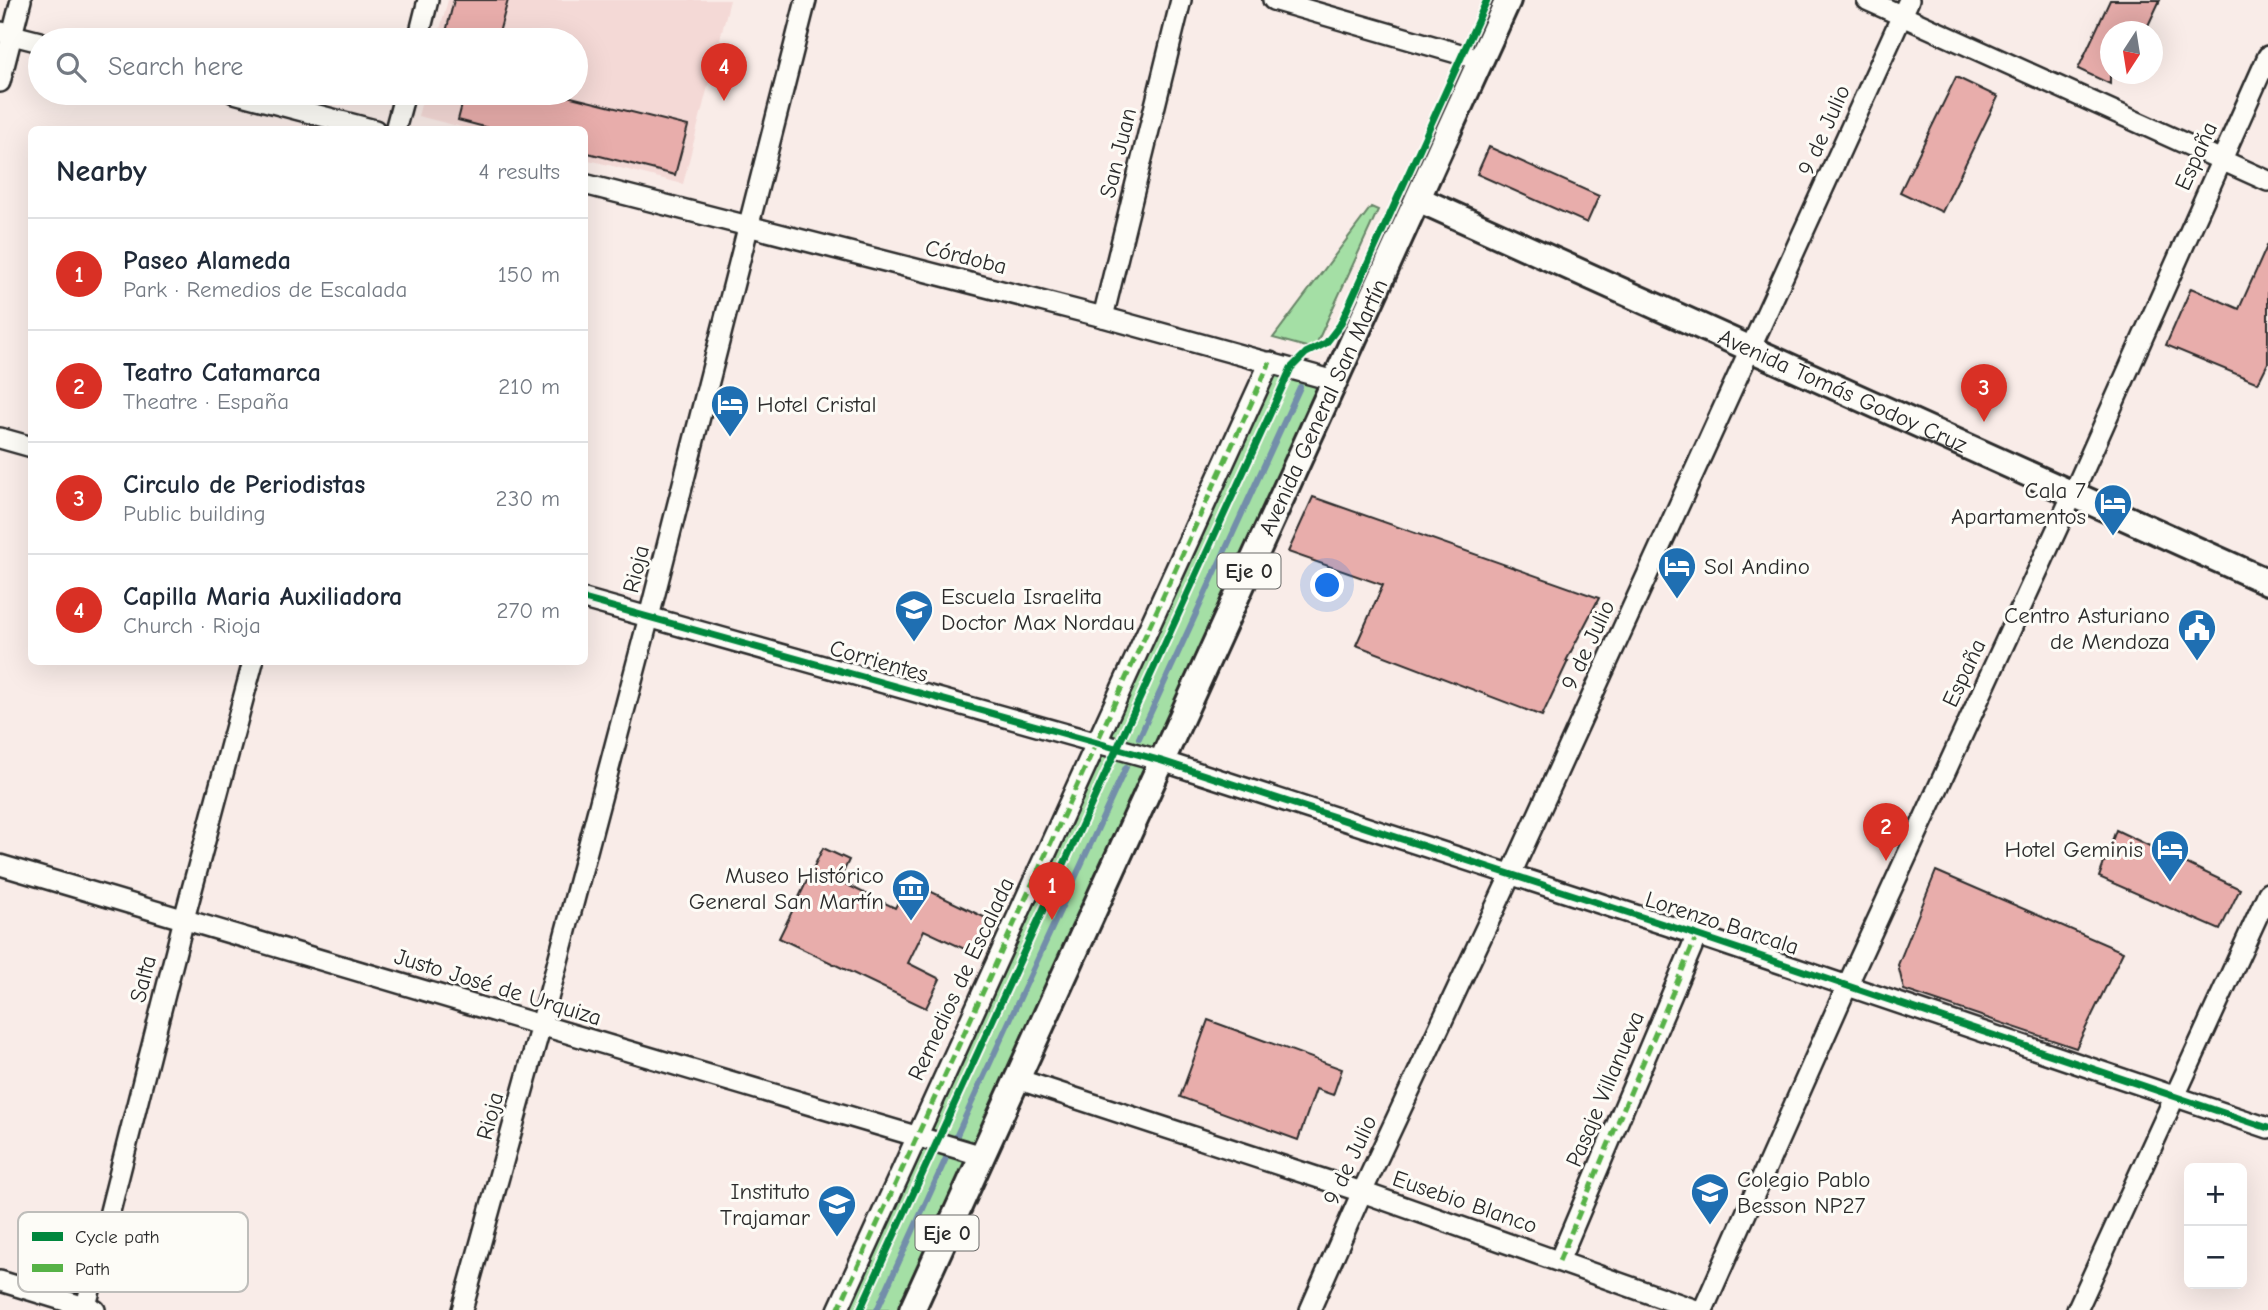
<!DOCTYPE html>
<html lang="en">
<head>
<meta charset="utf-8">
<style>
	body { margin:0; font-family:"Comic Neue",sans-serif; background:#f2f2f3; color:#1f2937 }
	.controls { position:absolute; right:21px; bottom:21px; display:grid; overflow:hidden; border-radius:10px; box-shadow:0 7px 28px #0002 }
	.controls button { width:63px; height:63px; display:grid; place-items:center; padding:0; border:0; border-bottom:2px solid #e0e1e3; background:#fff; color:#1f2937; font:35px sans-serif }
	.compass { position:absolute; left:2100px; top:21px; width:63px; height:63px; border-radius:50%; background:#fff; box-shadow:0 7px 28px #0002; rotate:192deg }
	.you { position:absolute; left:1328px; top:586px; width:24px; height:24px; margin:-18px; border:5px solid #fff; border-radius:50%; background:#1a73e8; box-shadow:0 0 0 10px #1a73e833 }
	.badge { display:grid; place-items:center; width:46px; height:46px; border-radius:50%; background:#d93025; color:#fff; font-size:23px; font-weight:700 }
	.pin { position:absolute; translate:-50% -58px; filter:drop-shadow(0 2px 4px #0008) }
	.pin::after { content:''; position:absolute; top:37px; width:24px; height:21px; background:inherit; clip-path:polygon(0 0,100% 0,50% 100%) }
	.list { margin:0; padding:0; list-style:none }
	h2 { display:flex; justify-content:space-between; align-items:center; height:91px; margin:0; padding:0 28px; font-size:30px }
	h2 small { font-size:23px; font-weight:400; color:#747a83 }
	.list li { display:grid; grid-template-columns:46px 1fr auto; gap:21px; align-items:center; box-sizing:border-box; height:112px; padding:0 28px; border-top:2px solid #e0e1e3 }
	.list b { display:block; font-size:26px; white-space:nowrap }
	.list p { margin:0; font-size:23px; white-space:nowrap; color:#747a83 }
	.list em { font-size:23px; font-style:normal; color:#747a83 }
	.icon { flex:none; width:38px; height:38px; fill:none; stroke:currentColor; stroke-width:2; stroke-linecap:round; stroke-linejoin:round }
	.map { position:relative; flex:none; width:2268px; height:1310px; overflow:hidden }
	.search { position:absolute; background:#fff; box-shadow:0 7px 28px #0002; left:28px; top:28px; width:560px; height:77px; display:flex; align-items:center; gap:18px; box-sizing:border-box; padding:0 24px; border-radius:38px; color:#747a83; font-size:26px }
	.panel { position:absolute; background:#fff; box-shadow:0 7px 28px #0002; left:28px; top:126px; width:560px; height:539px; border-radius:10px }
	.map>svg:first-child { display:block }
	.built { fill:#f4d9d6 }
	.green { fill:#a4dfa5; stroke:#688568; stroke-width:2 }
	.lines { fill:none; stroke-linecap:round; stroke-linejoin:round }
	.stream { stroke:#738eaa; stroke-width:6 }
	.building { fill:#e8adab; stroke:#2b2b2b; stroke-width:2 }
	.minor-casing { stroke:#2b2b2b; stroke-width:24 }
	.major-casing { stroke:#2b2b2b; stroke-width:30 }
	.minor { stroke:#fdfcf7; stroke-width:19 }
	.major { stroke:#fdfcf7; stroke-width:24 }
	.quiet { stroke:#56b246; stroke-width:5; stroke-dasharray:10 5; stroke-linecap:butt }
	.cycleway-casing { stroke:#fdfcf7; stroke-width:11 }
	.cycleway { stroke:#00873e; stroke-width:7 }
	.labels { text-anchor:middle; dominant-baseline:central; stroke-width:6; stroke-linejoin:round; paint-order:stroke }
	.shield { fill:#fdfcf7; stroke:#6a6a68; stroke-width:2 }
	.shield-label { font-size:21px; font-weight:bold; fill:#2b2b2b }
	.street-label { font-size:23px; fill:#2b2b2b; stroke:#fdfcf7 }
	.poi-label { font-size:23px; fill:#2b2b2b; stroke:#fdfcf7; text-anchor:end }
	.key { fill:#fdfcf7; stroke:#bebdba; stroke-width:2 }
	.key-label { font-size:19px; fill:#2b2b2b }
</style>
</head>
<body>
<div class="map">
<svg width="2268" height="1310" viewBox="0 0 2268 1310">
	<rect width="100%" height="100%" fill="#f9ece8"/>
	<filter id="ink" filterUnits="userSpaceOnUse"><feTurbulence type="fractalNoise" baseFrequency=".0143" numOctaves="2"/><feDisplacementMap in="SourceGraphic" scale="14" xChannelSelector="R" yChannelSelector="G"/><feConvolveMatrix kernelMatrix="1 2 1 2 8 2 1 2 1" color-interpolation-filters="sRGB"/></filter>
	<g filter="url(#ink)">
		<path class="built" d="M448,0h282l-47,184 -98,-25 -1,-29 -114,-1 -52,-13 6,-23h152v-53h-139z"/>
		<g class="green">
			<path d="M1371,207l7,3 -64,139 -41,-11z"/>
			<path d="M1270,362l65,19 -423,929h-74z"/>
		</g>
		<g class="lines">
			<g class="stream">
				<path d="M1139,738l161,-351"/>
				<path d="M956,1137l170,-370"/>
				<path d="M877,1310l70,-154"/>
			</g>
		</g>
		<g class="building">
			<path d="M454,0h54l-11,40h-53z"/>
			<path d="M2110,0h50l-15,32h-35v52l-32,-15z"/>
			<path d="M1956,77l42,20 -56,115 -42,-20z"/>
			<path d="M465,93h90l133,33 -13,49 -91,-23v-22h-88l-38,-10z"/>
			<path d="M1489,147l110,49 -12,27 -110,-49z"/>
			<path d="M2268,244v119l-10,20 -92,-38 25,-57 48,21z"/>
			<path d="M1313,497l286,101 -33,63h2l-26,55 -186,-71 27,-60 -95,-33z"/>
			<path d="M2116,830l124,59 -20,41 -121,-53z"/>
			<path d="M823,848l26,12 -10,21 56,27 14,-27 81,39 -17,33 -49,-23 -16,33 32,16 -14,29 -147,-70z"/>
			<path d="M1936,871l187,81 -47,96 -172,-58 -6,-25z"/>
			<path d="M1208,1020l134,49 -9,26 -17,-6 -18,51 -118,-43z"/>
		</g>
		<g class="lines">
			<g class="minor-casing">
				<g id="minor">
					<path d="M1273,0l208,60"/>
					<path d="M1867,0l401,181"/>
					<path d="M1,32l39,10"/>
					<path d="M418,40l10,-40"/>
					<path d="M0,82l21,-82"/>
					<path d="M234,93l141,37"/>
					<path d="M395,130l10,-37"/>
					<path d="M584,184l519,133 232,64"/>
					<path d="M1103,317l78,-317"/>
					<path d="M0,438l32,9"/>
					<path d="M584,599l578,162 535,174 571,193"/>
					<path d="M0,865l983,291"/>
					<path d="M1017,1079l345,113 334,118"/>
					<path d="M1559,1261l138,-326"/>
					<path d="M0,1281l95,29"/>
					<path d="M85,1310l99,-391 69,-257"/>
					<path d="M462,1310l79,-285 108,-408 157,-617"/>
					<path d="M838,1310l432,-948"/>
					<path d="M1310,1310l52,-118 149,-318 398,-874"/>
					<path d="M1703,1310l144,-324 226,-492 195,-438"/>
					<path d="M2077,1310l191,-417"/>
				</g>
			</g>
			<g class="major-casing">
				<g id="major">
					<path id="s1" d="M1418,199l850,383"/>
					<path id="s2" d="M912,1310l596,-1310"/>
				</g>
			</g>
			<use href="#minor" class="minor"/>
			<use href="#major" class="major"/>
			<g class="quiet">
				<path d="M1559,1261l138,-326"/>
				<path d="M838,1310l432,-948"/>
			</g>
			<g class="cycleway-casing">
				<g id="cycleway">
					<path d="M584,599l578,162 535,174 571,193"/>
					<path d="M860,1310l431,-942 15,-15 20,-10 14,-18 147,-325"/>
				</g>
			</g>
			<use href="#cycleway" class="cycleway"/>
		</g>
	</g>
	<defs>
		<g id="hotel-pin" transform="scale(2.0125)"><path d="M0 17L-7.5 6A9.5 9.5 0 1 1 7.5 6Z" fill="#1f6fb2" stroke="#fdfcf7"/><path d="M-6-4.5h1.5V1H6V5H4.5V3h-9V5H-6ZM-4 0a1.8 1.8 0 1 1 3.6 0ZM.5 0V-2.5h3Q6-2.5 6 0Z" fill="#fff"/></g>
		<g id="school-pin" transform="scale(2.0125)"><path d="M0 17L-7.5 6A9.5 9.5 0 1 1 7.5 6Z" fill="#1f6fb2" stroke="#fdfcf7"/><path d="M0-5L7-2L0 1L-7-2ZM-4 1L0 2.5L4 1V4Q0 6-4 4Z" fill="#fff"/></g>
		<g id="civic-pin" transform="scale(2.0125)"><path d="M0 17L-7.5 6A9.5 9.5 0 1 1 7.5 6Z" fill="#1f6fb2" stroke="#fdfcf7"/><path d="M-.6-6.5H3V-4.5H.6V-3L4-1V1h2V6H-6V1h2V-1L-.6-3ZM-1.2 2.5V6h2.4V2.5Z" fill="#fff"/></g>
		<g id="museum-pin" transform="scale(2.0125)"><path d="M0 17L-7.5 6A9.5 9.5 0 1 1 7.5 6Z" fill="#1f6fb2" stroke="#fdfcf7"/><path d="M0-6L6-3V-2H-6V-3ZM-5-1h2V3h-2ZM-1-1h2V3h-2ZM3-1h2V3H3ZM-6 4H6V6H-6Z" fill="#fff"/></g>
	</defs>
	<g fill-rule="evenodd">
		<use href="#hotel-pin" x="730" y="404"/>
		<use href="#hotel-pin" x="2113" y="503"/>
		<use href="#hotel-pin" x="1677" y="566"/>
		<use href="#school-pin" x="914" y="609"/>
		<use href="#civic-pin" x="2197" y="628"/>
		<use href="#hotel-pin" x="2170" y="849"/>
		<use href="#museum-pin" x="911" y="888"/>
		<use href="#school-pin" x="1710" y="1192"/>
		<use href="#school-pin" x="837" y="1204"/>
	</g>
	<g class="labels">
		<g class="shield">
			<rect x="1217.5" y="553.5" width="63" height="35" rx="5"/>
			<rect x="915.5" y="1215.5" width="63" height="35" rx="5"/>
		</g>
		<g class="shield-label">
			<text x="1249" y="571">Eje 0</text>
			<text x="947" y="1233">Eje 0</text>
		</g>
		<g class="street-label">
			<text transform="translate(1824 130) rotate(-66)">9 de Julio</text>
			<text transform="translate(1118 153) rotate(-76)">San Juan</text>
			<text transform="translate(2196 156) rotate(-66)">España</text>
			<text transform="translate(966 257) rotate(14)">Córdoba</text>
			<text stroke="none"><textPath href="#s1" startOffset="466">Avenida Tomás Godoy Cruz</textPath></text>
			<text stroke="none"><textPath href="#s2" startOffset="992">Avenida General San Martín</textPath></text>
			<text transform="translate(636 569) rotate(-76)">Rioja</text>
			<text transform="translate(1588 645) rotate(-65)">9 de Julio</text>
			<text transform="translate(879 661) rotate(16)">Corrientes</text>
			<text transform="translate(1964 673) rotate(-65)">España</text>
			<text transform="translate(1722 923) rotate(18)">Lorenzo Barcala</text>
			<text transform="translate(143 979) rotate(-76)">Salta</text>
			<text transform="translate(961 979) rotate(-65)">Remedios de Escalada</text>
			<text transform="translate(498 987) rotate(17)">Justo José de Urquiza</text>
			<text transform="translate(1605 1089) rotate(-67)">Pasaje Villanueva</text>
			<text transform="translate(490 1116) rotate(-75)">Rioja</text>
			<text transform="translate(1350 1160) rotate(-65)">9 de Julio</text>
			<text transform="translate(1465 1202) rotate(19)">Eusebio Blanco</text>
		</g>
		<g class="poi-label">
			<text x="757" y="404" text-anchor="start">Hotel Cristal</text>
			<text x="2086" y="490">Cala 7<tspan x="2086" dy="26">Apartamentos</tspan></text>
			<text x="1704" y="566" text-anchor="start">Sol Andino</text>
			<text x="941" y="596" text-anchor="start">Escuela Israelita<tspan x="941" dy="26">Doctor Max Nordau</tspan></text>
			<text x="2170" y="615">Centro Asturiano<tspan x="2170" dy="26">de Mendoza</tspan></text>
			<text x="2143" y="849">Hotel Geminis</text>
			<text x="884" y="875">Museo Histórico<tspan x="884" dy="26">General San Martín</tspan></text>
			<text x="1737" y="1179" text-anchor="start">Colegio Pablo<tspan x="1737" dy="26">Besson NP27</tspan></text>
			<text x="810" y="1191">Instituto<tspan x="810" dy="26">Trajamar</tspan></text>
		</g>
	</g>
	<rect x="18" y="1212" width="230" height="80" rx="10" class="key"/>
	<rect x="32" y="1232" width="31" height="9" fill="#00873e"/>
	<rect x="32" y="1264" width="31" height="8" fill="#56b246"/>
	<g class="key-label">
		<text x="75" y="1243">Cycle path</text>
		<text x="75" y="1275">Path</text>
	</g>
</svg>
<div class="controls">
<button>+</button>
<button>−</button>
</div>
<svg class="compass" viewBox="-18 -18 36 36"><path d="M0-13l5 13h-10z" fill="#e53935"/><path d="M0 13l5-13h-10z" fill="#747a83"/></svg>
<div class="you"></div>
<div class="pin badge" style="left:1052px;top:920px">1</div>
<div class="pin badge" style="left:1886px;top:861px">2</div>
<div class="pin badge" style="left:1984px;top:422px">3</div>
<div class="pin badge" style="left:724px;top:101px">4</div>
<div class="search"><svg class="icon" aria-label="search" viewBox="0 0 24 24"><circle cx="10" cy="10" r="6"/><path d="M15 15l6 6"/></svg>Search here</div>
<section class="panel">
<h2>Nearby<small>4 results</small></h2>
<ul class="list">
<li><span class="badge">1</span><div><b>Paseo Alameda</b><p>Park · Remedios de Escalada</p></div><em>150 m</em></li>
<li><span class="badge">2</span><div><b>Teatro Catamarca</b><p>Theatre · España</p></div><em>210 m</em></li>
<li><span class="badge">3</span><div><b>Circulo de Periodistas</b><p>Public building</p></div><em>230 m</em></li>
<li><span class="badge">4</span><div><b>Capilla Maria Auxiliadora</b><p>Church · Rioja</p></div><em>270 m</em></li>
</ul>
</section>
</div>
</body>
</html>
